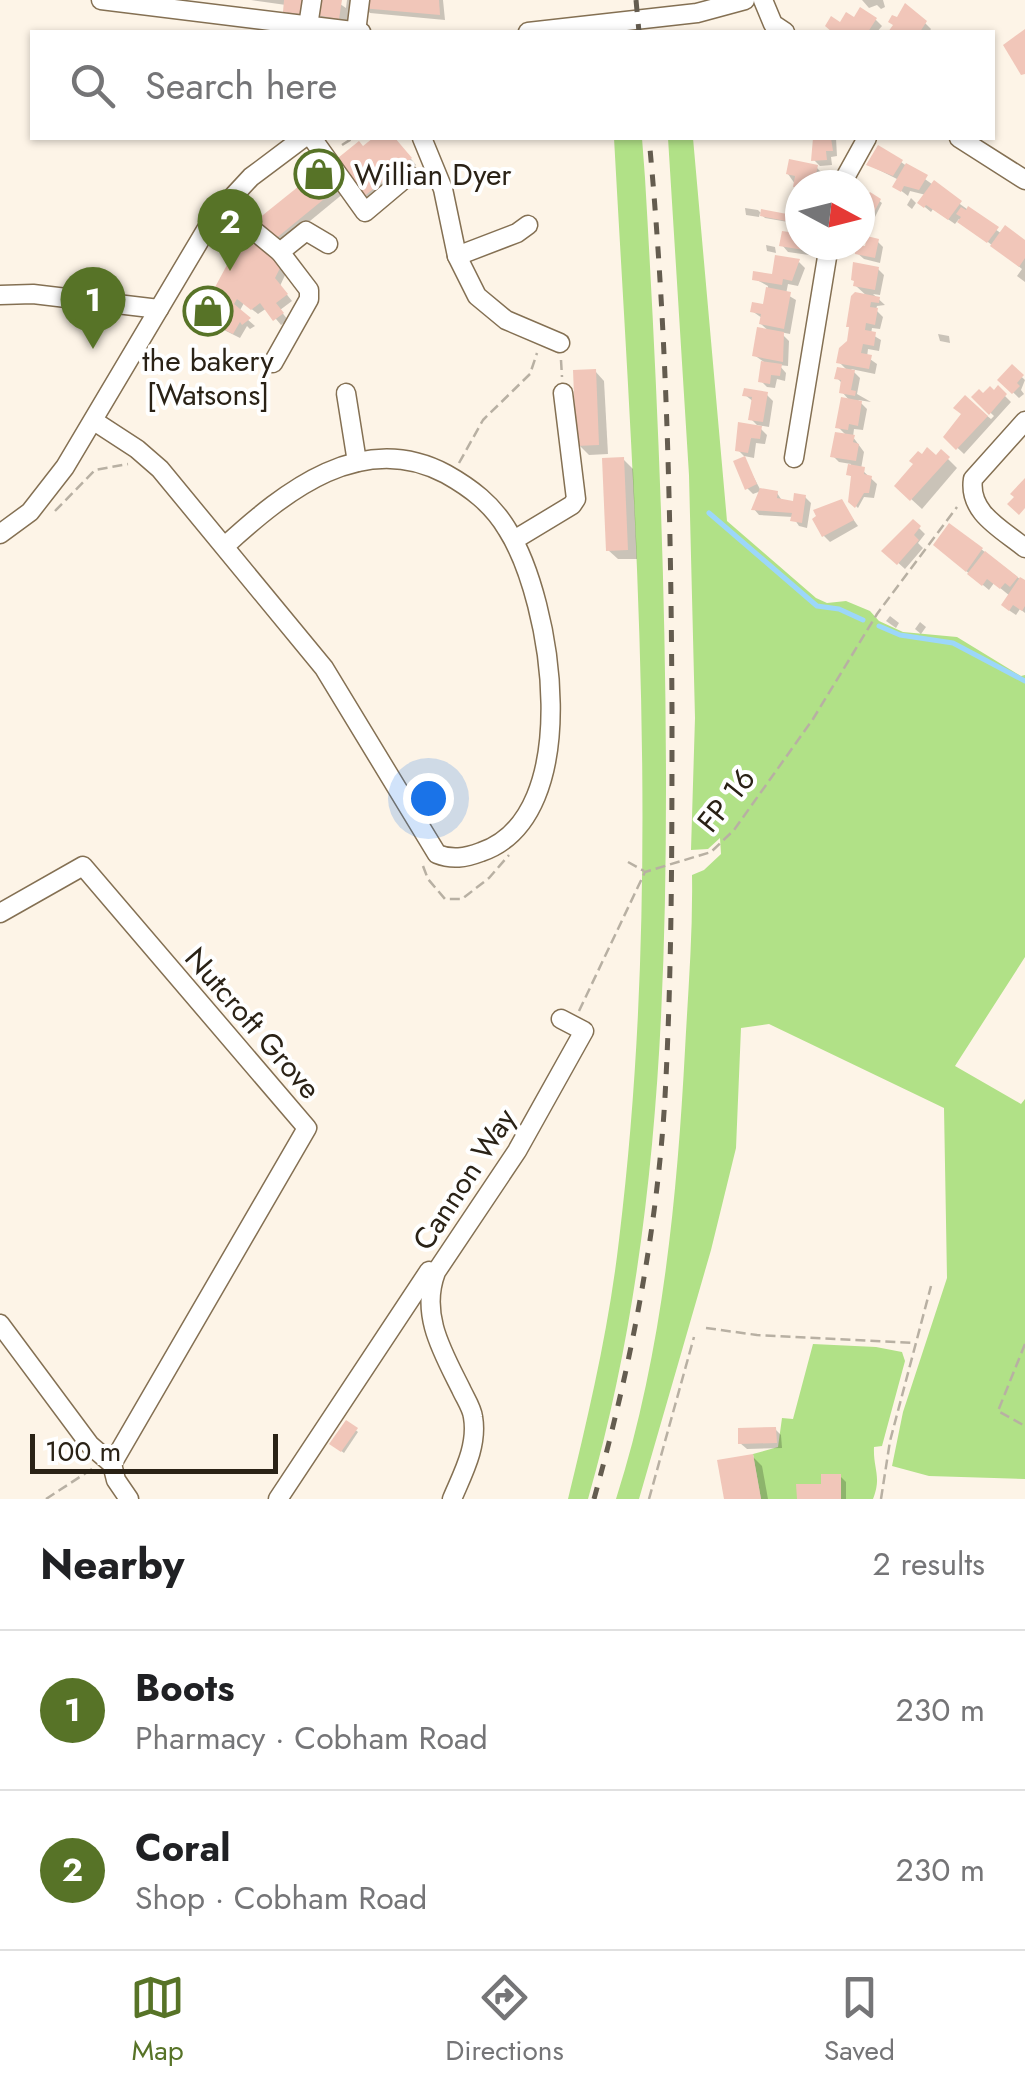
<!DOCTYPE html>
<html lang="en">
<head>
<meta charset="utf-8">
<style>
	body { margin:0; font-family:Jost,sans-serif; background:#f2f2f2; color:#202124 }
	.compass { position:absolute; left:785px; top:170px; width:90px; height:90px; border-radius:50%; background:#fff; box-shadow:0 2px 8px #0004; rotate:97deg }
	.scale { position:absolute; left:30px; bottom:25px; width:248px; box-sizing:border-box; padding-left:10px; border:5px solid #2a2216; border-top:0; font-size:28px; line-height:35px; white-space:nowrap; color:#2a2216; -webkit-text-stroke:8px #fff; paint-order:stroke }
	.you { position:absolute; left:428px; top:798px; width:35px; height:35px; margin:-25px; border:8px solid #fff; border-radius:50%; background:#1a73e8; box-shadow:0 0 0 15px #1a73e833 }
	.badge { display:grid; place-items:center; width:65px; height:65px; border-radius:50%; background:#577327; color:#fff; font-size:32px; font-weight:700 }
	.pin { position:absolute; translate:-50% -82px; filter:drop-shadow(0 2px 5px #0008) }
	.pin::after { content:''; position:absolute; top:52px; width:35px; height:30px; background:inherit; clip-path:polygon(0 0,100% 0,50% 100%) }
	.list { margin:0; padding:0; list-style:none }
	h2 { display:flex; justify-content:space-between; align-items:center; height:130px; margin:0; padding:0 40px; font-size:42px }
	h2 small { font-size:32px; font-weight:400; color:#757577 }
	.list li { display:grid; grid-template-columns:65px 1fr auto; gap:30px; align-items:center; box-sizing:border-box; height:160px; padding:0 40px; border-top:2px solid #e0e0e0 }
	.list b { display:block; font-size:38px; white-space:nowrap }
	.list p { margin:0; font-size:32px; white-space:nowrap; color:#757577 }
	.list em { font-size:32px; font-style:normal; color:#757577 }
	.icon { flex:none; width:55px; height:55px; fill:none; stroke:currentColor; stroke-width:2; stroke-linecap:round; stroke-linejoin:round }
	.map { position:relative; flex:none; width:1025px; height:1499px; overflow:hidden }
	.search { position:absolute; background:#fff; box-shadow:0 2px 8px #0004; left:30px; right:30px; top:30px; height:110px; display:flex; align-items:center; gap:25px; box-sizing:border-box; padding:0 35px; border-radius:0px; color:#757577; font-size:38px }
	.sheet { height:450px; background:#fff }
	nav { display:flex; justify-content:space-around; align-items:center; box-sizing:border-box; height:140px; border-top:2px solid #e0e0e0; background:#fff; font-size:28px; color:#757577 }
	nav a { display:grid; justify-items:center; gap:5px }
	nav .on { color:#577327 }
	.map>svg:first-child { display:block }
	.green { fill:#b1e187 }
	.shadow { fill:#0003 }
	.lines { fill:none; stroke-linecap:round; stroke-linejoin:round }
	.stream { stroke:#9cd7fa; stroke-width:5 }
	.building { fill:#f1c6b9 }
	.minor-casing { stroke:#847053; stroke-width:21 }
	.path { stroke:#b8b0a3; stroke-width:2.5; stroke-dasharray:10 5; stroke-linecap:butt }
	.minor { stroke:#fff; stroke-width:18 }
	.rail { stroke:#645c4f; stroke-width:5; stroke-dasharray:12 12; stroke-linecap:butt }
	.labels { text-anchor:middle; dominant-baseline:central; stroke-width:8; stroke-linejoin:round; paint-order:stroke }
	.poi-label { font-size:30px; fill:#2a2216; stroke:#fff; text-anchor:start }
	.street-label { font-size:30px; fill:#2a2216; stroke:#fff }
</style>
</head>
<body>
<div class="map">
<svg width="1025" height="1499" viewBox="0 0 1025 1499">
	<rect width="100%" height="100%" fill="#fdf4e7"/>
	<g class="green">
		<path d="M614,138h28l3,40c12,203 21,406 21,611 0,239 -12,479 -78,710h-20c21,-86 41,-172 51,-259 45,-366 15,-737 -5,-1102z"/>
		<path d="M668,138h25l34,383 89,77 11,5 19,-2 24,10 9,10 24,11 54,5 64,39 4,-1v282l-70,109 66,38 4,-5v380l-96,-3 -37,-10 11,-54 44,-134 -3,-170 -175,-84 -28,4 -5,120 -25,102 -72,249h-23c46,-144 61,-299 69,-449 3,-58 8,-116 7,-175l12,-5 17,-16 -1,-16 -12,11 -17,1 4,-132 -6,-243z"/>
		<path d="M813,1344l63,3 26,5 3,9 -23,85 -8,1c-1,22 8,29 -1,52h-112l-8,-45 25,-7 4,-29 11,1z"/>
	</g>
	<g class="shadow">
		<path d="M251,0h63l-2,20 -21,-3 -6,-6 1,-6z"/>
		<path d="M321,0h13l12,8 1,-8h96l2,20 -75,-7 -8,-8 -12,20 -5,-5 -1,4 -19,-3 -7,-7z"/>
		<path d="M862,0h21l2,7 -4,2 -4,-4 -8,3z"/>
		<path d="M855,20h21l6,6 -5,6h-42l-7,-7z"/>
		<path d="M925,23l6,6 -2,3 -37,-1z"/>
		<path d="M377,138h17l22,27 -46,37 -6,-6 -1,-47z"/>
		<path d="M814,138h22l1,18 -6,1 1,8 -12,1 -6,-6z"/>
		<path d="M901,162l101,72 23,9v39l-8,-6 5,-7 -63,-50 -4,5 -22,-15 -2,3 -11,-9 6,-8 -16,-4 -2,5 -13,-10 4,-6 -30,-15z"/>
		<path d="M817,168l6,6 -2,11h-21v6l-12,-17z"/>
		<path d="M324,169l20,24 -62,51 -6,-6z"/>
		<path d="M860,186l22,17 -9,18 -10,-5 7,-18 -10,-6z"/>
		<path d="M911,198l5,5 -4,6 -5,-4z"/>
		<path d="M745,208l13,2 5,5v-3l25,4v6l-23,-4 -5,-5 -1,4 -13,-2z"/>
		<path d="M800,229v16h11l-2,10 -21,-3 -6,-7z"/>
		<path d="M877,241l6,6 -3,16 -16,-4 -7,-6z"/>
		<path d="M766,245l9,2 1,6 -9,-2z"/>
		<path d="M267,252l19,21 -6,13 12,15 -12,9 8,10 -7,5 -14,-17 -9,6 -14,-11 -5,9 16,14 -5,3 -3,-3 -7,12 -32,-16 -6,-6z"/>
		<path d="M799,262l6,6 -7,18 -10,-2 -2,10 10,6 -6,34 -10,-2 9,9 -1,25 -9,-1 7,8 -1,8 -8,-2 -2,9 -8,-1 -6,-6 3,-19 -10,-7 16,-23 -9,-8 1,-6 -10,-7 13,-4 3,-21 -13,-7 19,-2z"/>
		<path d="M878,269l6,6 -4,20 -7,-1 12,11 -8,1 -1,4 7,7 -3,12 -8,-1 -1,6 10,6 -2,11 -11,-2 -1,8 10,7 -2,10 -24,-5 9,9 -3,16 14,8 -13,-2 9,9 -4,21 -9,-1 -1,8 11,15 -3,17 16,15 -3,14 -10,-1 -6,11 -7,-7 3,-22 -5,-5 2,-10 -12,-2 -6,-6 15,-19 -10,-10 12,-26 -8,-9 1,-8 -6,-6 11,-7 -9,-9 29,-65 -12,-11z"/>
		<path d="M938,334l11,2 1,7 -10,-2z"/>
		<path d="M1012,368l13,12 -4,10 3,4 -5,4 -19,-18z"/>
		<path d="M595,371l9,10 4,73 -19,1 -10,-10z"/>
		<path d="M998,389l13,13 -47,52 -18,-17 18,-22 1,-17 26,21 3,-3 -20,-19 20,-4z"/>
		<path d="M745,395h22l6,6 -4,26 -12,-2 -6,-6 3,-17z"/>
		<path d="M761,429l6,6 -2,9 -9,-1 -2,15 -10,-2 -6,-6z"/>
		<path d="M941,452l16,16 -35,41 -25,-23z"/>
		<path d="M623,459l10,10 4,90h-19l-10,-9z"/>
		<path d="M744,459l17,32 -8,3 -6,-6z"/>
		<path d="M777,493l6,9 12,1 10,-6 6,6 -4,25 -8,-2 -6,-9 -34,-2 -5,-6z"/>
		<path d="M841,502l17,24 -28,16 -6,-6 -4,-19z"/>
		<path d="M913,522l12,12 -7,9 5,5 -18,21 -20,-18z"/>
		<path d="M981,549l44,34v30l-5,-4 -4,6 -6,-4 -6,-6 6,-9 -16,-13 -5,7 -47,-39z"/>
		<path d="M890,616l9,7 -3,5 -10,-7z"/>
		<path d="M920,622l6,5 -5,7 -6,-5z"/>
		<path d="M347,1423l11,9 -14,21 -12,-9z"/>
		<path d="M775,1429l6,6 1,13 -35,1 -7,-6z"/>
		<path d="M753,1457l9,9 6,33h-42z"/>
		<path d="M840,1476l6,6v17h-47z"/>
	</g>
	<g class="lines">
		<g class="stream">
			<path d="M709,513l108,93 22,3 24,11"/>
			<path d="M879,626l21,9 53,8 72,38"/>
		</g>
	</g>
	<g class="building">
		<path d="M284,0h25l-2,15 -24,-3z"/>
		<path d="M318,0h24l-3,19 -23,-4z"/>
		<path d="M363,0h76l1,15 -79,-7z"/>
		<path d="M905,3l22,18 -7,11h-32l5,-7 -5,-3 4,-7 5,2z"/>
		<path d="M860,7l17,11 -9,14h-36l-7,-6 6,-10 9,6 6,-10 8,5z"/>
		<path d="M1025,29v45l-4,1 -18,-30z"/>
		<path d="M373,138h22l17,20 -50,40 -29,-36 26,-21 4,5z"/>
		<path d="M813,138h18l2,13h-7l1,9 -16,1z"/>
		<path d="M878,145l25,15 -10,16 -27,-11z"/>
		<path d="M789,159l29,6 -4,20 -21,2 2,-11 -9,-2z"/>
		<path d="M906,163l22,12 -9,15 -15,-4 -3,6 -9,-5z"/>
		<path d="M324,166l16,20 -66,54 -16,-21z"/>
		<path d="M934,180l28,21 -14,19 -22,-15 -2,3 -7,-5z"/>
		<path d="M791,192l9,2v26l-13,-6z"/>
		<path d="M870,192l11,7 -11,21 -10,-5v-5z"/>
		<path d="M968,206l31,21 -12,16 -30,-21 4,-5 -5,-3 5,-7 5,3z"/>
		<path d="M761,209l26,5 -1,7 -26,-5z"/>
		<path d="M790,225l10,2v18h4v5l-25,-4 3,-15 7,1z"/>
		<path d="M1005,225l20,15v18l-6,9 -29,-21z"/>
		<path d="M867,236l12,3 -4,19 -20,-4 1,-9 9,1z"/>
		<path d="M242,237l26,13 14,14 -7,14 13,16 -12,9 8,10 -11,8 -13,-18 -9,7 -14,-11 -3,5 17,14 -9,7 -2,-3 -7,12 -34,-17z"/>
		<path d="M775,255l25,4 -8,22 -9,-2 -1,6 -30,-5 1,-9 19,3z"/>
		<path d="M853,262l26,5 -4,23 -22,-4 1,-5 -3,-1z"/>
		<path d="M766,287l25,5 -7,37 -25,-5 2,-10 -11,-2 2,-10 11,2z"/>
		<path d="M855,292l25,5 -1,6 -8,-1 -1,5 8,1 -3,17 -9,-2 -1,7 11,2 -2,14 -11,-2 -2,9 11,2 -3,14 -33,-6 3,-15 8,-7 2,-14h-3l5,-31z"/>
		<path d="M757,327l27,5 -1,30 -31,-6z"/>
		<path d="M761,361l21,3 -2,12 -9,-1 -1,9 -12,-2z"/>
		<path d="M1012,364l12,11 -7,8 3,3 -8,8 -15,-14z"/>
		<path d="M837,367l18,3 -4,20 5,1 -1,5 -16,-3 2,-13 -7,-1z"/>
		<path d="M596,369l3,76 -23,1 -3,-76z"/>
		<path d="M998,385l9,9 -18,21 -18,-18 8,-8 4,4 7,-7 4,4z"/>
		<path d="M744,388l24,4 -5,30 -15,-2 4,-23 -10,-1z"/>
		<path d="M965,395l23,21 -32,34 -13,-13 18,-23 -8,-6z"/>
		<path d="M841,397l21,4 -4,25 -9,-2 -1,6 -13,-2z"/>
		<path d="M738,422l24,4 -2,13 -9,-1 -3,15 -13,-2z"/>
		<path d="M835,432l20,3 -2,7 6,2 -3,17 -26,-4z"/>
		<path d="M927,447l9,8 5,-6 9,8 -40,44 -16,-15 19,-22 -4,-3 9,-10 4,3z"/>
		<path d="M745,456l12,28 -12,6 -12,-29z"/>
		<path d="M624,457l4,93 -22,1 -4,-93z"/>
		<path d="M848,464l17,3 -1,7 8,2 -3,17h-5l-9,15 -7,-6 3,-26 -5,-1z"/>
		<path d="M1025,478v30l-6,7 -12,-11 7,-7 -4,-3z"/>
		<path d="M760,488l18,3 -1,7 16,3 1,-8 12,2 -4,28 -12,-2 2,-8 -41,-3z"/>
		<path d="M842,499l12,21 -32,17 -10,-18 4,-3 -3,-6z"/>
		<path d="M913,519l8,7 -7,9 5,5 -22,25 -16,-14z"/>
		<path d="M949,523l34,25 -17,24 -33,-27z"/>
		<path d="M985,551l33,26 -8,10 -5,-4 -5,6 -13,-10 -5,7 -15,-12z"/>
		<path d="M1020,577l5,3v26l-3,5 -9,-6 -4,6 -8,-6z"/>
		<path d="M346,1420l12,8 -17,24 -12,-8z"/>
		<path d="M776,1427l1,16 -39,1v-16z"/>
		<path d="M753,1454l8,45h-37l-7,-39z"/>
		<path d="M821,1474h20v25h-44l-1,-15h25z"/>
	</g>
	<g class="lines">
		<g class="minor-casing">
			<g id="minor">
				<path d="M101,0l260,32"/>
				<path d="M763,0l10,24 12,8"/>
				<path d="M308,26l4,-26"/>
				<path d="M356,32l4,-32"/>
				<path d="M528,32l169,-19 48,-13"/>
				<path d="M312,138l53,74 44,-37"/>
				<path d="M422,138l21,51 14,67 20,40 29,24 54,23"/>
				<path d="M959,138l66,42"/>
				<path d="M841,185l26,-47"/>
				<path d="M224,206l56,46 26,-21 22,13"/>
				<path d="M457,256l60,-23 11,-8"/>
				<path d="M0,295l33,-1 126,15"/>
				<path d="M273,363l36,-64v-9l-29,-38"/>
				<path d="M346,393l11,69"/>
				<path d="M94,421l43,28 23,20 164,199 113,186c15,6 28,4 44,-2 105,-36 72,-251 26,-323 -15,-25 -36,-41 -61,-55 -84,-45 -161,17 -221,72"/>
				<path d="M1025,421l-52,58c-5,34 29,50 52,69"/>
				<path d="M794,458l35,-213"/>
				<path d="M0,534l30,-22 35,-45 148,-249 38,-41 52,-39"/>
				<path d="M514,540l58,-35 4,-6 -13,-106"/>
				<path d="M0,913l83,-47 224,262 -195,336"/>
				<path d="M0,1324l90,121 22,19 4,16 13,19"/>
				<path d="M278,1499l151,-228"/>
				<path d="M452,1499c11,-26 26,-53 21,-82 -1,-9 -8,-19 -12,-28 -19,-38 -41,-75 -25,-117l81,-121 67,-120 -23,-12"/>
			</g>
		</g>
		<g class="path">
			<path d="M342,145l11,-7"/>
			<path d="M561,360l1,17"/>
			<path d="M459,463l24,-43 47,-46 7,-21"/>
			<path d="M55,511l40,-41 33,-6"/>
			<path d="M628,862l16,9"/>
			<path d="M423,866l5,13 17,20h17l27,-21 20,-23"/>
			<path d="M579,1011l66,-139 66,-20 23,-22 79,-111 64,-105 80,-107"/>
			<path d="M706,1328l51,7 157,8"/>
			<path d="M1025,1344l-27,67 27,15"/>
			<path d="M46,1499l46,-30"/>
			<path d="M649,1499l45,-162"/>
			<path d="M881,1499l9,-58 41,-155"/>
		</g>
		<use href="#minor" class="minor"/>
		<g class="rail">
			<path d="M636,0l3,32"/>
			<path d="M594,1499c36,-130 63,-266 71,-402 7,-128 7,-257 7,-385 -1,-192 -5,-384 -23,-574"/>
		</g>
	</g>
	<defs>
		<g id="shop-ring" transform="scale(2.5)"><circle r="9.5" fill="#fff" stroke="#577327" stroke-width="1.5"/><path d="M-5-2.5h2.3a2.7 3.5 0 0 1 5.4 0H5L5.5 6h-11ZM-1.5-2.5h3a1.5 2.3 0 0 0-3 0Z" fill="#577327"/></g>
	</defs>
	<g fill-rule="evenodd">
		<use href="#shop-ring" x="319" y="174"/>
		<use href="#shop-ring" x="208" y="311"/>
	</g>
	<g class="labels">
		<g class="poi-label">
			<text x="354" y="174">Willian Dyer</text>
			<text x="208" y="360" text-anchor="middle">the bakery<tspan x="208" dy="34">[Watsons]</tspan></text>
		</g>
		<g class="street-label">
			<text transform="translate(726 800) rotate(-51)">FP 16</text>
			<text transform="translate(253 1023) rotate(49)">Nutcroft Grove</text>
			<text transform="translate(464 1179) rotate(-57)">Cannon Way</text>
		</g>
	</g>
</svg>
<svg class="compass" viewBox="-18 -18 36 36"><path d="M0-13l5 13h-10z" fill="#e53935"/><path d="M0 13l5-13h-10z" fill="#757577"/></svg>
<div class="scale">100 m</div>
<div class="you"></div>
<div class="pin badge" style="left:93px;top:349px">1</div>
<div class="pin badge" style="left:230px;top:271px">2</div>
<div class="search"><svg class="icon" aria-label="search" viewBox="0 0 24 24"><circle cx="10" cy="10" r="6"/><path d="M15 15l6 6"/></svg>Search here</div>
</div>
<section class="sheet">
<h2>Nearby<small>2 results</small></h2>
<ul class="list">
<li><span class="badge">1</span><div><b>Boots</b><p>Pharmacy · Cobham Road</p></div><em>230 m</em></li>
<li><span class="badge">2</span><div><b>Coral</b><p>Shop · Cobham Road</p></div><em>230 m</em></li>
</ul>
</section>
<nav>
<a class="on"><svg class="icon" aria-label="map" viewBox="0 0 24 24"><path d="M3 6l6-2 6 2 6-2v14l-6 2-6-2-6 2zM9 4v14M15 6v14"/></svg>Map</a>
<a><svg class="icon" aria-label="directions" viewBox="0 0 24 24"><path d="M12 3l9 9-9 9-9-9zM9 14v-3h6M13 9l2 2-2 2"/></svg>Directions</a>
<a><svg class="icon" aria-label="saved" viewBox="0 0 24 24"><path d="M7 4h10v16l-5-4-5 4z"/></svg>Saved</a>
</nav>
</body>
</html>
